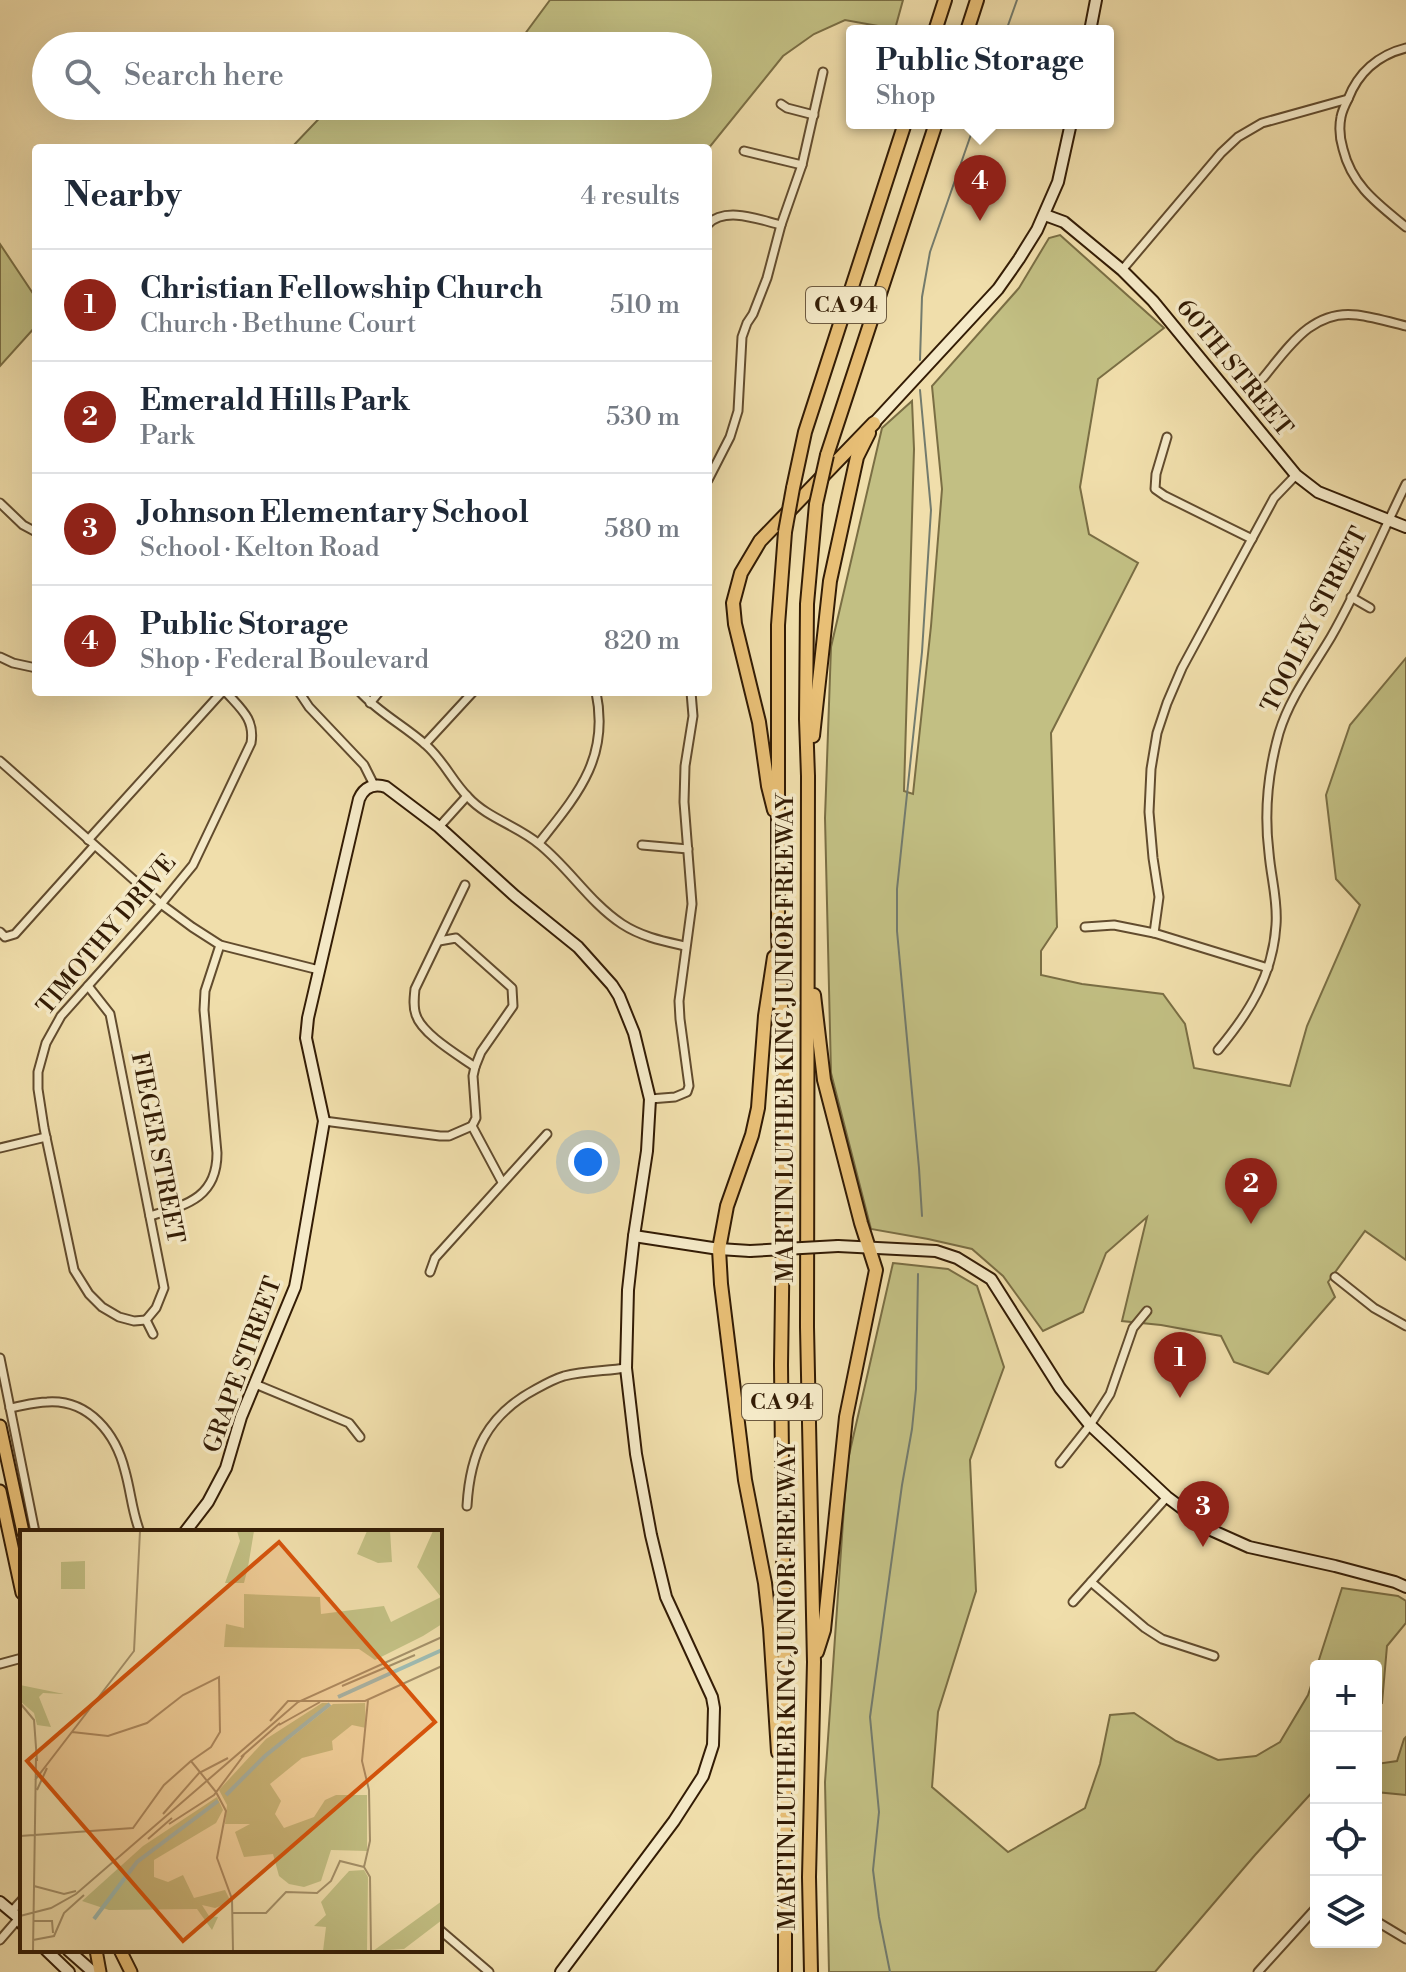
<!DOCTYPE html>
<html lang="en">
<head>
<meta charset="utf-8">
<style>
	body { margin:0; font-family:"Libre Bodoni",serif; background:#f6f6f7; color:#1f2937 }
	.controls { position:absolute; right:24px; bottom:24px; display:grid; overflow:hidden; border-radius:8px; box-shadow:0 8px 32px #0002 }
	.controls button { width:72px; height:72px; display:grid; place-items:center; padding:0; border:0; border-bottom:2px solid #e0e1e3; background:#fff; color:#1f2937; font:40px sans-serif }
	.you { position:absolute; left:588px; top:1162px; width:28px; height:28px; margin:-20px; border:6px solid #fff; border-radius:50%; background:#1a73e8; box-shadow:0 0 0 12px #1a73e833 }
	.badge { display:grid; place-items:center; width:52px; height:52px; border-radius:50%; background:#8f2418; color:#fff; font-size:26px; font-weight:700 }
	.pin { position:absolute; translate:-50% -66px; filter:drop-shadow(0 2px 4px #0008) }
	.pin::after { content:''; position:absolute; top:42px; width:28px; height:24px; background:inherit; clip-path:polygon(0 0,100% 0,50% 100%) }
	.popup { position:absolute; left:846px; top:25px; width:268px; height:104px; box-sizing:border-box; display:grid; place-content:center; border-radius:8px; background:#fff; filter:drop-shadow(0 2px 6px #0005); font-size:26px; white-space:nowrap; color:#747a83 }
	.popup b { font-size:30px; color:#1f2937 }
	.popup::after { content:''; position:absolute; left:50%; top:100%; margin-left:-16px; border:16px solid transparent; border-top-color:#fff }
	.list { margin:0; padding:0; list-style:none }
	h2 { display:flex; justify-content:space-between; align-items:center; height:104px; margin:0; padding:0 32px; font-size:34px }
	h2 small { font-size:26px; font-weight:400; color:#747a83 }
	.list li { display:grid; grid-template-columns:52px 1fr auto; gap:24px; align-items:center; box-sizing:border-box; height:112px; padding:0 32px; border-top:2px solid #e0e1e3 }
	.list b { display:block; font-size:30px; white-space:nowrap }
	.list p { margin:0; font-size:26px; white-space:nowrap; color:#747a83 }
	.list em { font-size:26px; font-style:normal; color:#747a83 }
	.icon { flex:none; width:44px; height:44px; fill:none; stroke:currentColor; stroke-width:2; stroke-linecap:round; stroke-linejoin:round }
	.map { position:relative; flex:none; width:1406px; height:1972px; overflow:hidden }
	.search { position:absolute; background:#fff; box-shadow:0 8px 32px #0002; left:32px; top:32px; width:680px; height:88px; display:flex; align-items:center; gap:20px; box-sizing:border-box; padding:0 28px; border-radius:44px; color:#747a83; font-size:30px }
	.panel { position:absolute; background:#fff; box-shadow:0 8px 32px #0002; left:32px; top:144px; width:680px; height:552px; border-radius:8px }
	.map>svg:first-child { display:block }
	.green { fill:#c2bf83; stroke:#7a6e44; stroke-width:2 }
	.lines { fill:none; stroke-linecap:round; stroke-linejoin:round }
	.stream { stroke:#737b6d; stroke-width:2 }
	.street-casing { stroke:#624c2e; stroke-width:11 }
	.secondary-casing { stroke:#331c05; stroke-width:14 }
	.primary-casing { stroke:#331c05; stroke-width:15 }
	.highway-casing { stroke:#331c05; stroke-width:16 }
	.street { stroke:#f5eac8; stroke-width:7 }
	.secondary { stroke:#f5eac8; stroke-width:10 }
	.primary { stroke:#e8bf76; stroke-width:11 }
	.highway { stroke:#e8bf76; stroke-width:12 }
	.secondary-bridge-casing { stroke:#331c05; stroke-width:14; stroke-linecap:butt }
	.highway-bridge-casing { stroke:#331c05; stroke-width:16; stroke-linecap:butt }
	.secondary-bridge { stroke:#f5eac8; stroke-width:10 }
	.highway-bridge { stroke:#e8bf76; stroke-width:12 }
	.labels { text-anchor:middle; dominant-baseline:central; stroke-width:7; stroke-linejoin:round; paint-order:stroke }
	.shield { fill:#f5eac8; stroke:#6d5a40; stroke-width:2 }
	.shield-label { font-size:22px; font-weight:bold; fill:#331c05 }
	.street-label { font-size:24px; fill:#331c05; stroke:#f5eac8 }
	.inset-river { fill:none; stroke:#9dbbb2; stroke-width:4 }
	.inset-road { fill:none; stroke:#a49069; stroke-width:2 }
	.view { fill:#d6530b; fill-opacity:0.15; stroke:#d6530b; stroke-width:4 }
	.inset-edge { fill:none; stroke:#331c05; stroke-width:4 }
</style>
</head>
<body>
<div class="map">
<svg width="1406" height="1972" viewBox="0 0 1406 1972">
	<rect width="100%" height="100%" fill="#f0deab"/>
	<filter id="stains"><feTurbulence type="fractalNoise" baseFrequency=".0025" numOctaves="4"/><feColorMatrix values="0 0 0 0 .2 0 0 0 0 .09 0 0 0 0 .02 0 0 0 .5 -.17"/></filter>
	<radialGradient id="worn" r=".72"><stop offset=".6" stop-color="#630" stop-opacity="0"/><stop offset="1" stop-color="#630" stop-opacity=".3"/></radialGradient>
	<g class="green">
		<path d="M550,0h353l-8,29 -50,-9 -31,14 -31,22 -75,93 -417,-1 40,-42h367v-60h-182z"/>
		<path d="M1060,235l104,93 -66,51 -18,108 9,47 49,29 -87,170 6,194 -16,24v24l41,9 81,10 22,30 9,44 96,18 17,-60 53,-121 -24,-26 -10,-84 24,-70 56,-67v602l-41,-29 -37,51 7,15 -67,77 -34,-12 -13,-26 -60,-11 -39,-4 25,-104 -41,36 -23,59 -40,19 -40,-55 -31,-27 -44,-10 -57,-10 -40,-156 -6,-255 6,-171 51,-219 30,-27 2,48 -10,342 9,3 18,-168 11,-137 -10,-103 87,-98 30,-50z"/>
		<path d="M0,244l36,54v28l-36,40z"/>
		<path d="M893,1263l55,6 29,17 27,81 -34,93 6,131 -38,121 -6,75 76,65 77,-44 15,-44 10,-49 24,-2 42,28 42,19 38,-4 24,-14 28,-47 8,-25v118l-61,67 -100,117h-326l-4,-190 22,-318z"/>
		<path d="M1342,1588l56,8 8,5v22l-19,23 -5,57 -6,3v-40h-59z"/>
		<path d="M1406,1737v58l-30,-3v-28l21,-3 7,-22z"/>
	</g>
	<g class="lines">
		<g class="stream">
			<path d="M1006,31l11,-31"/>
			<path d="M920,360l2,-63 8,-45 45,-129"/>
			<path d="M920,390l11,120 -9,142 -25,237v42l22,237 3,48"/>
			<path d="M890,1972l-11,-55 -6,-47 6,-58 -9,-95 32,-232 10,-56 4,-40 2,-115"/>
		</g>
		<g class="street-casing">
			<g id="street">
				<path d="M1348,99c-3,6 -6,12 -7,18 -2,10 -1,22 2,32 9,37 35,55 63,78"/>
				<path d="M781,104l6,4 27,7"/>
				<path d="M744,151l58,14"/>
				<path d="M708,224c18,-18 52,-4 73,1"/>
				<path d="M1122,270l99,-117 17,-16 24,-14 86,-24c10,-26 30,-44 58,-51"/>
				<path d="M1263,378c25,-30 49,-69 94,-63 16,2 33,7 49,11"/>
				<path d="M1167,437l-11,37 -1,15 10,7 87,43"/>
				<path d="M708,480l22,-43 8,-26 4,-74 5,-14 6,-9 14,-36 14,-53 21,-60 21,-93"/>
				<path d="M0,503l23,22 13,7"/>
				<path d="M1351,597l19,11"/>
				<path d="M0,657l13,6 23,5"/>
				<path d="M299,692l10,15 55,58 10,20"/>
				<path d="M360,692c19,21 45,34 66,53 18,16 26,36 42,52 19,21 50,29 71,47 30,24 51,59 83,80 20,13 41,17 63,22"/>
				<path d="M370,703l9,-11"/>
				<path d="M425,744l48,-52"/>
				<path d="M0,761l161,143 31,23 28,18 99,25"/>
				<path d="M439,827l28,-31"/>
				<path d="M88,840l134,-148"/>
				<path d="M539,843c38,-48 71,-85 57,-151"/>
				<path d="M642,845l46,4"/>
				<path d="M465,885l-50,104c-1,9 -2,18 1,26 6,19 42,40 59,52"/>
				<path d="M1085,927l29,-2 40,8 114,35"/>
				<path d="M0,932l5,5 10,-3 79,-88"/>
				<path d="M1154,933l5,-36 -6,-39 -4,-46 2,-43 6,-36 10,-30 15,-35 92,-170 22,-23"/>
				<path d="M439,941l17,-3 56,50 1,18 -32,46 -6,15 -2,9 3,42 -4,8 30,56"/>
				<path d="M88,986l22,28 54,274 -8,20 -10,12"/>
				<path d="M1218,1050c31,-37 55,-75 58,-125 2,-25 -5,-47 -7,-72 -5,-40 -1,-81 10,-120 11,-36 33,-64 52,-96 28,-49 50,-102 75,-153"/>
				<path d="M650,1099l25,-2 12,-5 2,-6 -9,-67 -1,-18 13,-97 -8,-102 1,-36 8,-50 -2,-24"/>
				<path d="M324,1121l116,15h9l23,-10"/>
				<path d="M0,1148l46,-11"/>
				<path d="M150,1216c36,-11 67,-18 67,-63l-13,-143 1,-19 15,-46"/>
				<path d="M430,1272l5,-14 112,-124"/>
				<path d="M1335,1277l39,31 32,18"/>
				<path d="M146,1320l-12,1 -15,-4 -17,-10 -13,-13 -15,-24 -30,-142 -6,-39v-17l8,-29 15,-27 100,-112 32,-39 58,-122c4,-24 -10,-34 -25,-51"/>
				<path d="M146,1320l7,14"/>
				<path d="M0,1358l35,174"/>
				<path d="M255,1384l94,39 11,14"/>
				<path d="M10,1408c12,-2 25,-6 37,-6 42,-3 69,32 78,69 6,21 7,41 15,61"/>
				<path d="M1060,1463l30,-38 20,-31 23,-66 14,-17"/>
				<path d="M467,1506c3,-54 20,-91 69,-117 9,-5 18,-10 28,-13 20,-5 42,-5 62,-8"/>
				<path d="M1091,1582l54,46 17,11 52,17"/>
				<path d="M1073,1602l94,-105"/>
				<path d="M0,1664l22,-6"/>
				<path d="M11,1912l11,-12"/>
				<path d="M1376,1921l30,18"/>
				<path d="M440,1930l49,42"/>
				<path d="M0,1940l19,-22"/>
				<path d="M1258,1972l58,-64"/>
			</g>
		</g>
		<g class="secondary-casing">
			<g id="secondary">
				<path d="M1090,31l6,-31"/>
				<path d="M1045,215l19,7 58,48 31,31 143,174 22,17 88,35"/>
				<path d="M874,423l124,-134 21,-30 18,-29 21,-48 13,-59"/>
				<path d="M634,1236l85,13 31,2"/>
				<path d="M838,1246l98,5 21,7 34,21 69,109 30,37 77,72 44,33 38,17 86,19 60,16 11,5"/>
				<path d="M185,1532l23,-30 18,-34 15,-51 54,-130 3,-16 26,-150 -18,-83 2,-20 51,-219c5,-12 15,-16 27,-12l53,40 76,69 63,51 34,38 7,11 15,37 16,66 -3,52 -13,85 -6,54 -2,78 10,86 15,81 15,62 46,100 2,11 -1,37 -10,31 -29,45 -113,151"/>
				<path d="M0,1902l19,16 3,6"/>
				<path d="M46,1950l23,22"/>
				<path d="M68,1950l25,22"/>
			</g>
		</g>
		<g class="primary-casing">
			<g id="primary">
				<path d="M0,1426l23,106"/>
				<path d="M0,1491l22,102"/>
				<path d="M96,1950l4,22"/>
				<path d="M120,1950l11,22"/>
			</g>
		</g>
		<g class="highway-casing">
			<g id="highway">
				<path d="M935,31l10,-31"/>
				<path d="M967,31l10,-31"/>
				<path d="M827,455l109,-332"/>
				<path d="M793,488l12,-56 100,-309"/>
				<path d="M785,532l-7,93v312l7,154 -4,274 4,363v244"/>
				<path d="M813,736l17,-155 27,-124 12,-24"/>
				<path d="M774,810l-6,-24 -9,-64 -24,-98 -2,-21 8,-30 19,-32 114,-118"/>
				<path d="M774,957l-9,59 -7,92 -6,27 -25,71 -8,43 2,35 24,196 20,103 5,45 8,124"/>
				<path d="M814,995l10,85 37,143 15,47 -30,147 -22,213 -7,22"/>
				<path d="M811,1972l-2,-95 5,-215 -7,-335 1,-551 -2,-57 1,-115 9,-100"/>
			</g>
		</g>
		<use href="#street" class="street"/>
		<use href="#secondary" class="secondary"/>
		<use href="#primary" class="primary"/>
		<use href="#highway" class="highway"/>
		<g class="secondary-bridge-casing">
			<path id="secondary-bridge" d="M750,1251l88,-5"/>
		</g>
		<g class="highway-bridge-casing">
			<g id="highway-bridge">
				<path d="M816,504l11,-49"/>
				<path d="M785,532l8,-44"/>
			</g>
		</g>
		<use href="#secondary-bridge" class="secondary-bridge"/>
		<use href="#highway-bridge" class="highway-bridge"/>
	</g>
	<g class="labels">
		<g class="shield">
			<rect x="806" y="287" width="80" height="36" rx="6"/>
			<rect x="742" y="1384" width="80" height="36" rx="6"/>
		</g>
		<g class="shield-label">
			<text x="846" y="305">CA 94</text>
			<text x="782" y="1402">CA 94</text>
		</g>
		<g class="street-label">
			<text transform="translate(1234 368) rotate(51)">60TH STREET</text>
			<text transform="translate(1315 620) rotate(-63)">TOOLEY STREET</text>
			<text transform="translate(107 935) rotate(-50)">TIMOTHY DRIVE</text>
			<text transform="translate(786 1038) rotate(-90)">MARTIN LUTHER KING JUNIOR FREEWAY</text>
			<text transform="translate(157 1148) rotate(79)">FIEGER STREET</text>
			<text transform="translate(243 1365) rotate(-70)">GRAPE STREET</text>
			<text transform="translate(788 1686) rotate(-90)">MARTIN LUTHER KING JUNIOR FREEWAY</text>
		</g>
	</g>
	<g transform="translate(20 1530)">
		<rect width="422" height="422" fill="#f0deab"/>
		<path d="M217,1h17l-6,36 -4,16h-19l15,-42zM347,1h23l2,31 -14,1 -21,-9zM413,1h9v93l-19,12 -48,24 -16,-11 -135,-2 2,-23 18,4v-34l76,3 1,17 63,-8 7,16 50,-25 -24,-30zM65,31v28h-24v-27zM0,155l44,9 -21,-1 -4,4 12,30 -14,-2 -3,-12 -14,-12zM302,173h7l-50,44 54,-43 32,-1 1,25 -14,-3 -20,16 1,9 -31,8 -32,26 11,17 -6,13 9,14 30,-11 11,-17 11,-5h31v56l-36,-1 -10,31 -17,6 -15,-3 -10,-8 -6,-22 -29,3 -9,-25 15,-8h-25l2,-19 -8,-15 47,-51zM197,267l6,13 -7,13 -62,37v17l14,5 15,-7 11,23 31,-8 6,12 -16,6 -13,-3 7,11 9,1 -6,13 -15,-21 -88,1 -27,-9 61,-55zM344,340l4,7 -1,74h-44l3,-24 -12,-1 12,-11 -5,-13 28,-31zM422,371v19l-38,29 -31,2z" fill="#c2bf83"/>
		<path class="inset-river" d="M318,167l104,-47M206,265l39,-39 65,-52M74,389l43,-57 81,-61"/>
		<path class="inset-road" d="M322,156l73,-31M302,171h43l77,-35M0,173l14,17 3,41M250,191l18,-20h34M259,195l41,-23M52,202l36,4 39,-13 36,-28 36,-18 1,55 -9,15 -20,14M221,227l39,-34M15,250l99,-129 6,-120M17,260l10,-22M196,262l10,19 -9,47 15,41 1,52M143,284l36,-41 29,-15M149,294l45,-29 30,-40M0,306l113,-8 31,-43 27,-24 25,31M128,309l24,-21M344,337l6,-26 -1,-51 -7,-29 6,-61M344,337l6,10 1,74M14,356l30,8 12,-3M213,383h33l20,-21 31,1 14,-12 9,-20 24,6M0,386l31,-8 25,-14 222,-192 144,-65M14,391h18l1,12M13,410l21,-4 10,-23 20,-18M13,421l3,-193"/>
		<path class="view" d="M259,12l156,180 -252,219 -156,-180z"/>
		<rect width="422" height="422" class="inset-edge"/>
	</g>
	<rect width="100%" height="100%" filter="url(#stains)"/>
	<rect width="100%" height="100%" fill="url(#worn)"/>
</svg>
<div class="controls">
<button>+</button>
<button>−</button>
<button><svg class="icon" aria-label="locate" viewBox="0 0 24 24"><circle cx="12" cy="12" r="6"/><path d="M12 2v4M12 18v4M2 12h4M18 12h4"/></svg></button>
<button><svg class="icon" aria-label="layers" viewBox="0 0 24 24"><path d="M12 4l9 5-9 5-9-5zM3 14l9 5 9-5"/></svg></button>
</div>
<div class="you"></div>
<div class="pin badge" style="left:1180px;top:1398px">1</div>
<div class="pin badge" style="left:1251px;top:1224px">2</div>
<div class="pin badge" style="left:1203px;top:1547px">3</div>
<div class="pin badge" style="left:980px;top:221px">4</div>
<div class="popup"><b>Public Storage</b>Shop</div>
<div class="search"><svg class="icon" aria-label="search" viewBox="0 0 24 24"><circle cx="10" cy="10" r="6"/><path d="M15 15l6 6"/></svg>Search here</div>
<section class="panel">
<h2>Nearby<small>4 results</small></h2>
<ul class="list">
<li><span class="badge">1</span><div><b>Christian Fellowship Church</b><p>Church · Bethune Court</p></div><em>510 m</em></li>
<li><span class="badge">2</span><div><b>Emerald Hills Park</b><p>Park</p></div><em>530 m</em></li>
<li><span class="badge">3</span><div><b>Johnson Elementary School</b><p>School · Kelton Road</p></div><em>580 m</em></li>
<li><span class="badge">4</span><div><b>Public Storage</b><p>Shop · Federal Boulevard</p></div><em>820 m</em></li>
</ul>
</section>
</div>
</body>
</html>
